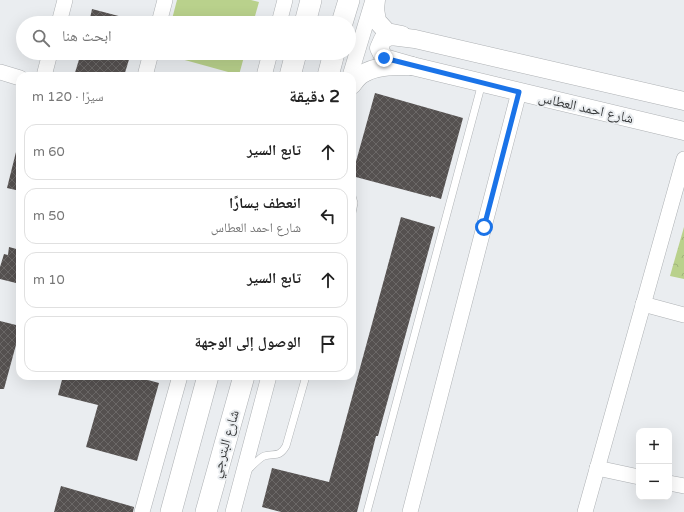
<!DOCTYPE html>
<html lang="ar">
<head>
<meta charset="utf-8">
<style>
	body { margin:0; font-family:"Varela Round","Noto Naskh Arabic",sans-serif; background:#f6f6f6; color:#222; direction:rtl }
	.controls { position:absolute; right:12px; bottom:12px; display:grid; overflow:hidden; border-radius:8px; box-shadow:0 4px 16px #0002 }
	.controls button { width:36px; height:36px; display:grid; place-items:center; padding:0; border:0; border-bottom:1px solid #e0e0e0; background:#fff; color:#222; font:20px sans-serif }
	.stop { position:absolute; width:12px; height:12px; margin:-9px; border:3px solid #1a73e8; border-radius:50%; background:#fff }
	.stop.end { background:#1a73e8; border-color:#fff; box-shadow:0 1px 4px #0008 }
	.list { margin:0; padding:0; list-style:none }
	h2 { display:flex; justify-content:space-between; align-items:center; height:52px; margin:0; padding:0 16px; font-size:17px }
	h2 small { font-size:13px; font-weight:400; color:#767676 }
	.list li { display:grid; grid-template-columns:26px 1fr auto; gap:12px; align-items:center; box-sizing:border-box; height:56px; margin:0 8px 8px; padding:0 8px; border:1px solid #e0e0e0; border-radius:12px }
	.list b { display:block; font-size:15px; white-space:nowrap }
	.list p { margin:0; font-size:13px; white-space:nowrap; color:#767676 }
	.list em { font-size:13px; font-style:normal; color:#767676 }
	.icon { flex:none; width:22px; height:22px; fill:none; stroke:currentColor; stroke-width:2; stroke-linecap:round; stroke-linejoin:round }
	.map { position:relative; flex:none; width:684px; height:512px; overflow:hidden; direction:ltr }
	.search { position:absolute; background:#fff; box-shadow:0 4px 16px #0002; left:16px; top:16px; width:340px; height:44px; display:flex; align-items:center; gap:10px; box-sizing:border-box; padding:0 14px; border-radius:22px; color:#767676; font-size:15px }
	.panel { position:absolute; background:#fff; box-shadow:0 4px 16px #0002; left:16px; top:72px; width:340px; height:308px; border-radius:12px; direction:rtl }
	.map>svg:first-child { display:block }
	.park { fill:url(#park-crowns) }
	.pitch { fill:#b9d18c }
	.building { fill:url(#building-cross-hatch) }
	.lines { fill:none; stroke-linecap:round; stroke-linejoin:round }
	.service-casing { stroke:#aeb1b4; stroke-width:8 }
	.minor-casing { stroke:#aeb1b4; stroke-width:16 }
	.tertiary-casing { stroke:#aeb1b4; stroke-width:19 }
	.secondary-casing { stroke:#aeb1b4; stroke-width:22 }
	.service { stroke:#fff; stroke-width:7 }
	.minor { stroke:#fff; stroke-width:15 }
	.tertiary { stroke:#fff; stroke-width:18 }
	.secondary { stroke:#fff; stroke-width:21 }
	.route { stroke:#1a73e8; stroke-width:5 }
	.labels { text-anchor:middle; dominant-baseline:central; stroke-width:4; stroke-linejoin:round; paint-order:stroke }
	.street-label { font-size:14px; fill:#37393a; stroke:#eaedf0 }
</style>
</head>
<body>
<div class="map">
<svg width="684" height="512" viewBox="0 0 684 512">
	<defs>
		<pattern id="park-crowns" width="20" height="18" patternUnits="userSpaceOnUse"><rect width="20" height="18" fill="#b9d18c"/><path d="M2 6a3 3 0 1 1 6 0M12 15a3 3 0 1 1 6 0" fill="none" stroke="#a0b47a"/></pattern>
		<pattern id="building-cross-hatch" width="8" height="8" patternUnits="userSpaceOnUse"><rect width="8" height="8" fill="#555150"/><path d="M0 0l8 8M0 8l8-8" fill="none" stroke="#6b6867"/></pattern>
	</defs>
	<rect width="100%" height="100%" fill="#eaedf0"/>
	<path class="park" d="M684,227v52l-14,-3z"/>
	<g class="pitch">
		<path d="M177,0h74l8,2 -6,21h-82z"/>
		<path d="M163,53h82l-6,22 -76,-21z"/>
	</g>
	<g class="building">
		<path d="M92,9l38,10 -1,4h-40z"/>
		<path d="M81,53h50l-7,23h-50z"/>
		<path d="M375,93l88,25 -22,81 -10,-3v1l-79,-21z"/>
		<path d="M16,152h4v39l-13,-3z"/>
		<path d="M401,217l34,10 -57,209h-2l-19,76h-76l-19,-5 10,-39 57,14z"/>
		<path d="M9,247l11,3v34l-20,-5v-12l4,-13 4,1z"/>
		<path d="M0,321l20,5v4l-16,59h-4z"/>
		<path d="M63,376h70l26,7 -22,78 -51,-14 12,-42 -40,-10z"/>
		<path d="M61,486l73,21 -1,5h-79z"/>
	</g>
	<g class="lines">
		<g class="service-casing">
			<g id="service">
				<path d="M352,196l2,7 -2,10"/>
				<path d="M247,471c5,-5 11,-12 17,-15 11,-3 15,2 22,-10l20,-70"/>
				<path d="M367,512l115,-429"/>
			</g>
		</g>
		<g class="minor-casing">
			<g id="minor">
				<path d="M59,23l6,-23"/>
				<path d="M159,23l6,-23"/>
				<path d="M279,23l6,-23"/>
				<path d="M0,72l20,6"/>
				<path d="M44,76l6,-23"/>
				<path d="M145,76l6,-23"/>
				<path d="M264,76l6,-23"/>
				<path d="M350,76l23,-76"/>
				<path d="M643,304l41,11"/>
				<path d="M597,468l42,9"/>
				<path d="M669,483l15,3"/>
				<path d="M142,512l38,-136"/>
				<path d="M233,512l36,-136"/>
				<path d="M410,512l109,-420"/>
				<path d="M585,512l99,-353"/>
			</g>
		</g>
		<g class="tertiary-casing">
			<g id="tertiary">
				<path d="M376,0l-1,9 2,12 10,11 15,3"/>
				<path d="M412,66l-28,-8 -5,-10 4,-9 8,-3 24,3 269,62"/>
				<path d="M352,85c3,-4 6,-8 9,-10 14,-10 35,-9 51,-9l272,65"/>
			</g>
		</g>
		<g class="secondary-casing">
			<g id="secondary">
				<path d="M305,23l6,-23"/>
				<path d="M342,23l7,-23"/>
				<path d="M290,76l6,-23"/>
				<path d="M328,76l6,-23"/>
				<path d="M171,512l37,-136"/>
				<path d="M206,512l38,-136"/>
			</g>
		</g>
		<use href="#service" class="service"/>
		<use href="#minor" class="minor"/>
		<use href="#tertiary" class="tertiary"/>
		<use href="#secondary" class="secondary"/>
	</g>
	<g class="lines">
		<path class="route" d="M384,58l135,34 -35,135"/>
	</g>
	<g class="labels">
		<g class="street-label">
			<text transform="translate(586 108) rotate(13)">شارع احمد العطاس</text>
			<text transform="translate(225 444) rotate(-74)">شارع البترجي</text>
		</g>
	</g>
</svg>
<div class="controls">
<button>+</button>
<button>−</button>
</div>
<div class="stop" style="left:484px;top:227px"></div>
<div class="stop end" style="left:384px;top:58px"></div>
<div class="search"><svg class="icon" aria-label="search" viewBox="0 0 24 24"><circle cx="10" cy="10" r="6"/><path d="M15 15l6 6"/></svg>ابحث هنا</div>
<section class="panel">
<h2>2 دقيقة<small>سيرًا · 120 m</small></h2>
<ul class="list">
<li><svg class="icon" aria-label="ahead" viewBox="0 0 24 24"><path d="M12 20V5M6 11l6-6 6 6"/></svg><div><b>تابع السير</b></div><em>60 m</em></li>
<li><svg class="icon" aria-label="left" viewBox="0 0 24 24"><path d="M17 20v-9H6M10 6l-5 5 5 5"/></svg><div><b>انعطف يسارًا</b><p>شارع احمد العطاس</p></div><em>50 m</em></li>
<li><svg class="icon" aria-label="ahead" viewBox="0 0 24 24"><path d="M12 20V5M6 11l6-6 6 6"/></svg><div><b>تابع السير</b></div><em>10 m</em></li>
<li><svg class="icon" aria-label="arrive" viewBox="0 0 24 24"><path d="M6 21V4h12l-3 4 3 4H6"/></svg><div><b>الوصول إلى الوجهة</b></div></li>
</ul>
</section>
</div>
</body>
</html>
